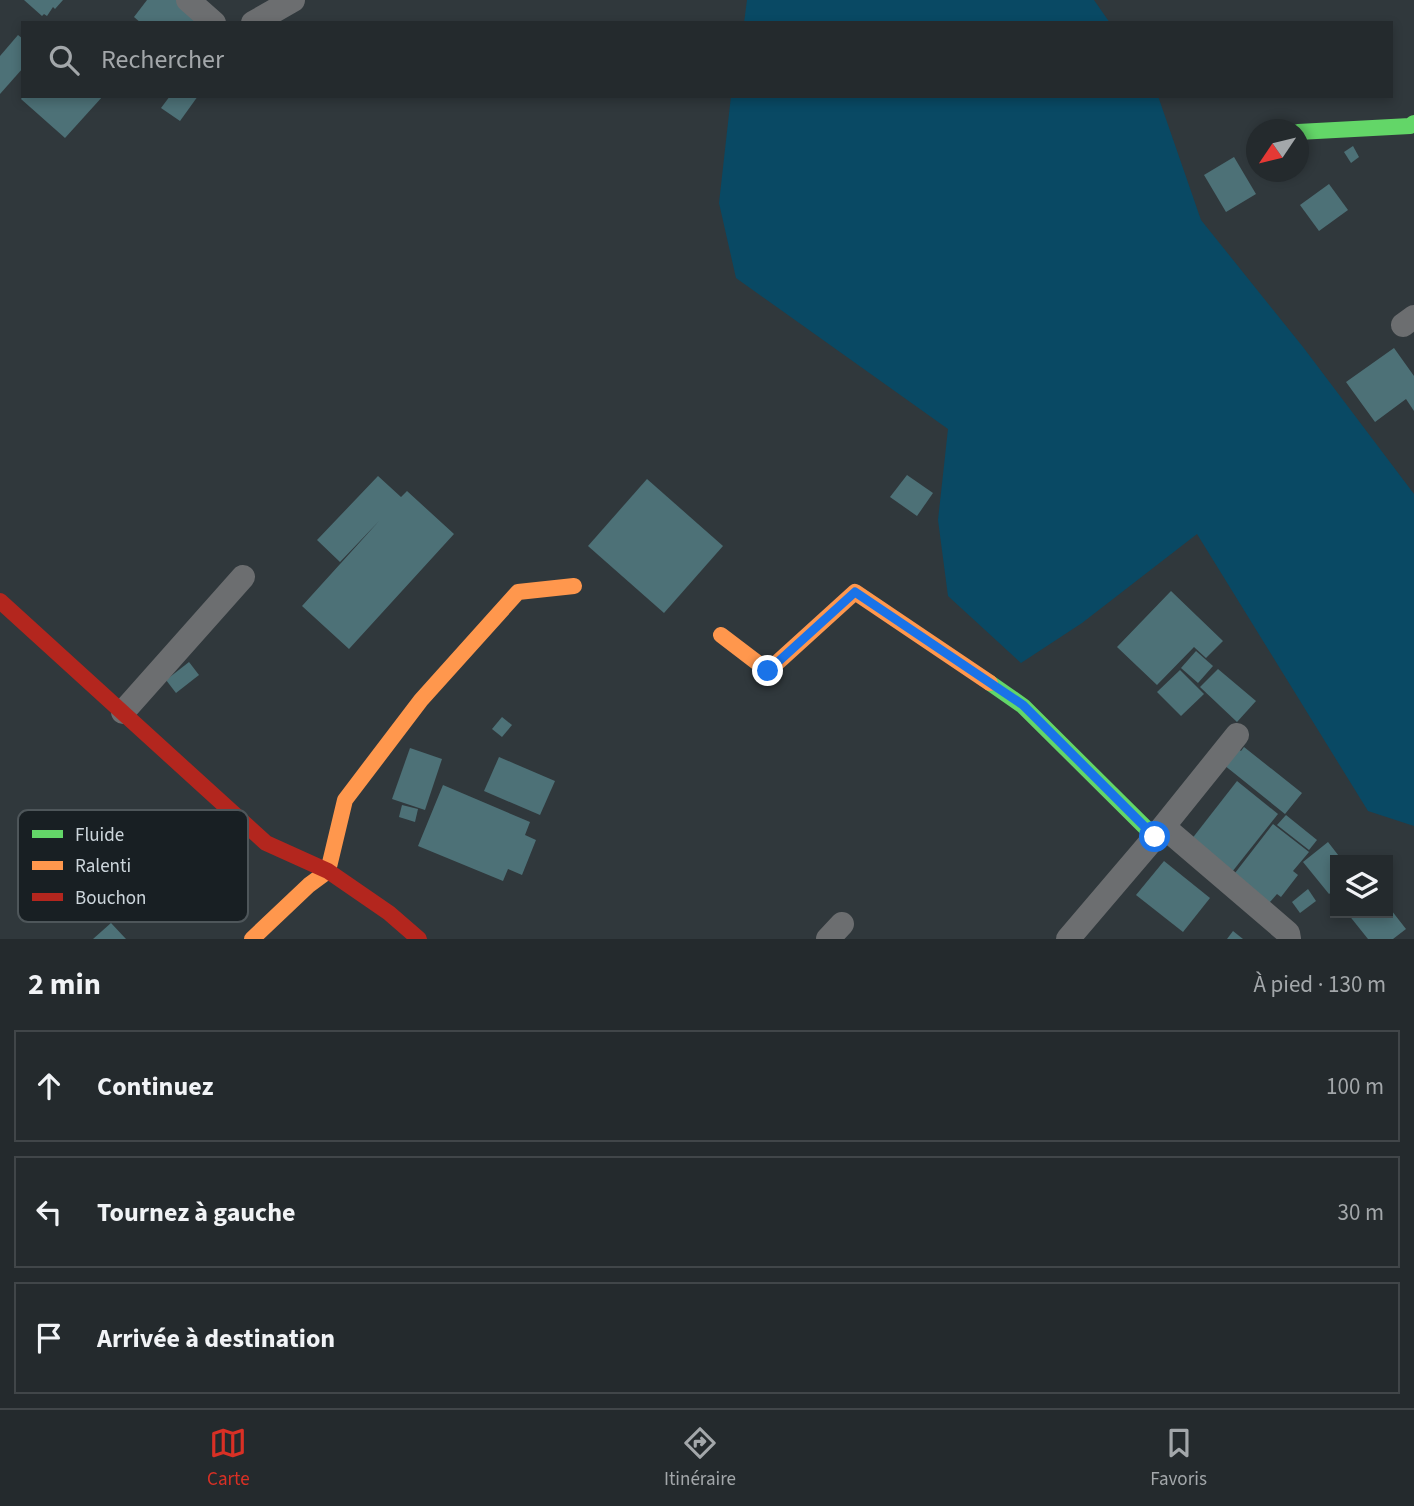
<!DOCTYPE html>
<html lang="fr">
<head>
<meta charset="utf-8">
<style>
	body { margin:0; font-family:"Source Sans 3",sans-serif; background:#2c3235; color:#f1f3f6 }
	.controls { position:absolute; right:21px; bottom:21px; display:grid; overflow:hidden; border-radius:0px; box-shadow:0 4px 10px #0003 }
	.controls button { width:63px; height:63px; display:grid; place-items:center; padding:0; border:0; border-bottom:2px solid #414649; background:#242a2d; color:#f1f3f6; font:35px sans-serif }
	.compass { position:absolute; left:1246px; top:119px; width:63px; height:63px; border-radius:50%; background:#242a2d; box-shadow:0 4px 10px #0003; rotate:235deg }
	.stop { position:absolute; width:21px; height:21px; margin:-16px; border:5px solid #1a73e8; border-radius:50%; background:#fff }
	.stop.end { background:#1a73e8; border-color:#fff; box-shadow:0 2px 7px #0008 }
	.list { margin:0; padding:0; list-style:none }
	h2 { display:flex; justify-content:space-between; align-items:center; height:91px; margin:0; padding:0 28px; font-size:30px }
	h2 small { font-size:23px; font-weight:400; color:#a3a7aa }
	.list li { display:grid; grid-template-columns:46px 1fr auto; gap:21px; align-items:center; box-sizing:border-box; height:112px; margin:0 14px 14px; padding:0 14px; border:2px solid #414649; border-radius:0px }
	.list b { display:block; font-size:26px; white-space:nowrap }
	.list em { font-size:23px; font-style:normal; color:#a3a7aa }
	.icon { flex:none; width:38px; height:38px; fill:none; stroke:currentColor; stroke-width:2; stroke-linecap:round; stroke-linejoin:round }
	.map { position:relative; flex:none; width:1414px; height:939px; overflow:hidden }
	.search { position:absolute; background:#242a2d; box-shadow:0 4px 10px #0003; left:21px; right:21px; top:21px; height:77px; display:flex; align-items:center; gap:18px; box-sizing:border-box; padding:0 24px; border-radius:0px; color:#a3a7aa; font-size:26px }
	.sheet { height:469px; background:#242a2d }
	nav { display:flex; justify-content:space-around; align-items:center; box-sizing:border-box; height:98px; border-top:2px solid #414649; background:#242a2d; font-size:19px; color:#a3a7aa }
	nav a { display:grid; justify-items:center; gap:4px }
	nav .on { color:#d93025 }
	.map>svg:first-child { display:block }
	.green { fill:#094964 }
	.building { fill:#4d7177 }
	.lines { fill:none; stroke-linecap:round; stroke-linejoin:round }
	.street { stroke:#6c6e70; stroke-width:24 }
	.fast { stroke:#63d668; stroke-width:16 }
	.slow { stroke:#ff974d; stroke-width:16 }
	.jam { stroke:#b3261e; stroke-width:16 }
	.route { stroke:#1a73e8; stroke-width:9 }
	.key { fill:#181f23; stroke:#4e565a; stroke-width:2 }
	.key-label { font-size:19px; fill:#cdd6dc }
</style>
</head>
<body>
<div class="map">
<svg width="1414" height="939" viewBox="0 0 1414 939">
	<rect width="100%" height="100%" fill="#30383c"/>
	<g class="green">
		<path d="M747,0h347l16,23h-366z"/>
		<path d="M731,96h427l43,124 102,127 111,147v332l-46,-15 -171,-277 -115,89 -61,40 -73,-67 -10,-76 10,-91 -212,-151 -17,-75z"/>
	</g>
	<g class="building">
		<path d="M24,0h39l-8,9 -2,-2 -6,9 -3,-2 -2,2z"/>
		<path d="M147,0h30l21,17 -4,6h-53l-7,-6z"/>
		<path d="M18,35l5,4v29l-23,26v-38z"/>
		<path d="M23,96h80l-38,42 -44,-39z"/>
		<path d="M170,96h28l-18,25 -19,-13z"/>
		<path d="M1353,146l6,11 -8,6 -7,-11z"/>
		<path d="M1234,157l22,37 -30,18 -22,-37z"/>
		<path d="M1329,184l19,26 -29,21 -19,-26z"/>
		<path d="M1394,348l20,28v35l-8,-12 -31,23 -29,-40z"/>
		<path d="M907,475l26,18 -16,23 -27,-19z"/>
		<path d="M378,476l23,21 6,-6 47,43 -105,115 -47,-43 78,-86 -40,42 -23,-22z"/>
		<path d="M647,479l76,67 -59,67 -76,-67z"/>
		<path d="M1171,591l52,50 -17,17 -12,-11 -37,38 -40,-38z"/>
		<path d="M1196,651l17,15 -15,17 -17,-15z"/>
		<path d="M189,662l10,13 -23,18 -10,-13z"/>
		<path d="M1218,669l38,32 -19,21 -37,-35z"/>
		<path d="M1180,670l24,24 -23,22 -24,-24z"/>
		<path d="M502,717l10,8 -10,12 -10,-8z"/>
		<path d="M1244,747l58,46 -17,21 -61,-49 13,-17 4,3z"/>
		<path d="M410,748l32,11 -17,51 -33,-11z"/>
		<path d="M499,757l56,24 -15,34 -56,-24z"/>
		<path d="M1237,781l41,33 -46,58 -41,-32z"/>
		<path d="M443,785l87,37 -5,13 11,5 -14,35 -14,-6 -5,12 -85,-35z"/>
		<path d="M402,805l16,4 -3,13 -16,-5z"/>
		<path d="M1286,815l31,25 -8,10 -32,-25z"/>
		<path d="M1273,824l36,28 -16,19 5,4 -17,22 -4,-3 -8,9 -34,-30z"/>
		<path d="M1328,842l14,18h-7v29l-6,5 -26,-32z"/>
		<path d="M1164,861l46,37 -27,34 -47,-37z"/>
		<path d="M1308,889l8,12 -16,12 -8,-11z"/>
		<path d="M1388,906l18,23 -13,10h-25l-20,-25 40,-1z"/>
		<path d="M111,923l15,16h-33z"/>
		<path d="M1233,931l10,8h-16z"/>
	</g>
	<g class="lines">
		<g class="street">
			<path d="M188,0l26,23"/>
			<path d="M253,23l40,-23"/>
			<path d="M1403,325l11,-8"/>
			<path d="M123,712l120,-135"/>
			<path d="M1164,827l124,106 1,6"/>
			<path d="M828,939l14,-15"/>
			<path d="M1068,939l87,-102 82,-102"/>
		</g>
		<g class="fast">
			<path d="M1298,132l112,-6 4,-3"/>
			<path d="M990,683l33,23 132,131"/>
		</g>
		<g class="slow">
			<path d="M721,635l47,36 87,-79 135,91"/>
			<path d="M252,939l57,-54 19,-14 17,-71 76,-100 97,-108 56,-6"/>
		</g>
		<path class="jam" d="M0,601l266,242 62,28 61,42 30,26"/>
	</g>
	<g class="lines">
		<path class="route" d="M768,671l87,-79 168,113 132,132"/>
	</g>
	<rect x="18" y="810" width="230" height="112" rx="10" class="key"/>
	<rect x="32" y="830" width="31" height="8" fill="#63d668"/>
	<rect x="32" y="861" width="31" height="9" fill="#ff974d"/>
	<rect x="32" y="893" width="31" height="8" fill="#b3261e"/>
	<g class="key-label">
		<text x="75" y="841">Fluide</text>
		<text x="75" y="872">Ralenti</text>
		<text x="75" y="904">Bouchon</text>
	</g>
</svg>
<div class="controls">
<button><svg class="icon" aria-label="layers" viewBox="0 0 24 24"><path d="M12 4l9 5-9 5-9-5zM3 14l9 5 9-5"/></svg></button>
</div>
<svg class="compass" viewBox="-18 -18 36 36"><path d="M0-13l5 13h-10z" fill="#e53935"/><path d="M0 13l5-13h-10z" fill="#a3a7aa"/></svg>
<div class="stop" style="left:1155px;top:837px"></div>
<div class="stop end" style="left:768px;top:671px"></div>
<div class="search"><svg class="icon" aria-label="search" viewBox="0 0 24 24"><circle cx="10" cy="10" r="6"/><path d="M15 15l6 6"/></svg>Rechercher</div>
</div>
<section class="sheet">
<h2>2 min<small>À pied · 130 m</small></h2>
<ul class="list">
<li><svg class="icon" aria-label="ahead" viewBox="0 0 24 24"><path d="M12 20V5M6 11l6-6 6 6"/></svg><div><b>Continuez</b></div><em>100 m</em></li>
<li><svg class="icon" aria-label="left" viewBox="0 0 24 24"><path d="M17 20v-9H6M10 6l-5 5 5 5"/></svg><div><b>Tournez à gauche</b></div><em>30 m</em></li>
<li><svg class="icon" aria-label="arrive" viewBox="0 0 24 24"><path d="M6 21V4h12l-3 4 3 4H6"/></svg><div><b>Arrivée à destination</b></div></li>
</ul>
</section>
<nav>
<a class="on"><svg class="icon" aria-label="map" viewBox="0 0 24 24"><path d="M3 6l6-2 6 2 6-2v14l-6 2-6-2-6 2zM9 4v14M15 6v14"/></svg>Carte</a>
<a><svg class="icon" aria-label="directions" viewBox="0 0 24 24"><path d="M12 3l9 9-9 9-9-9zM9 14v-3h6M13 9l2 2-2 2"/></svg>Itinéraire</a>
<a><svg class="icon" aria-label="saved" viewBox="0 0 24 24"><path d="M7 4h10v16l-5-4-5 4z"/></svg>Favoris</a>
</nav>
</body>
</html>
